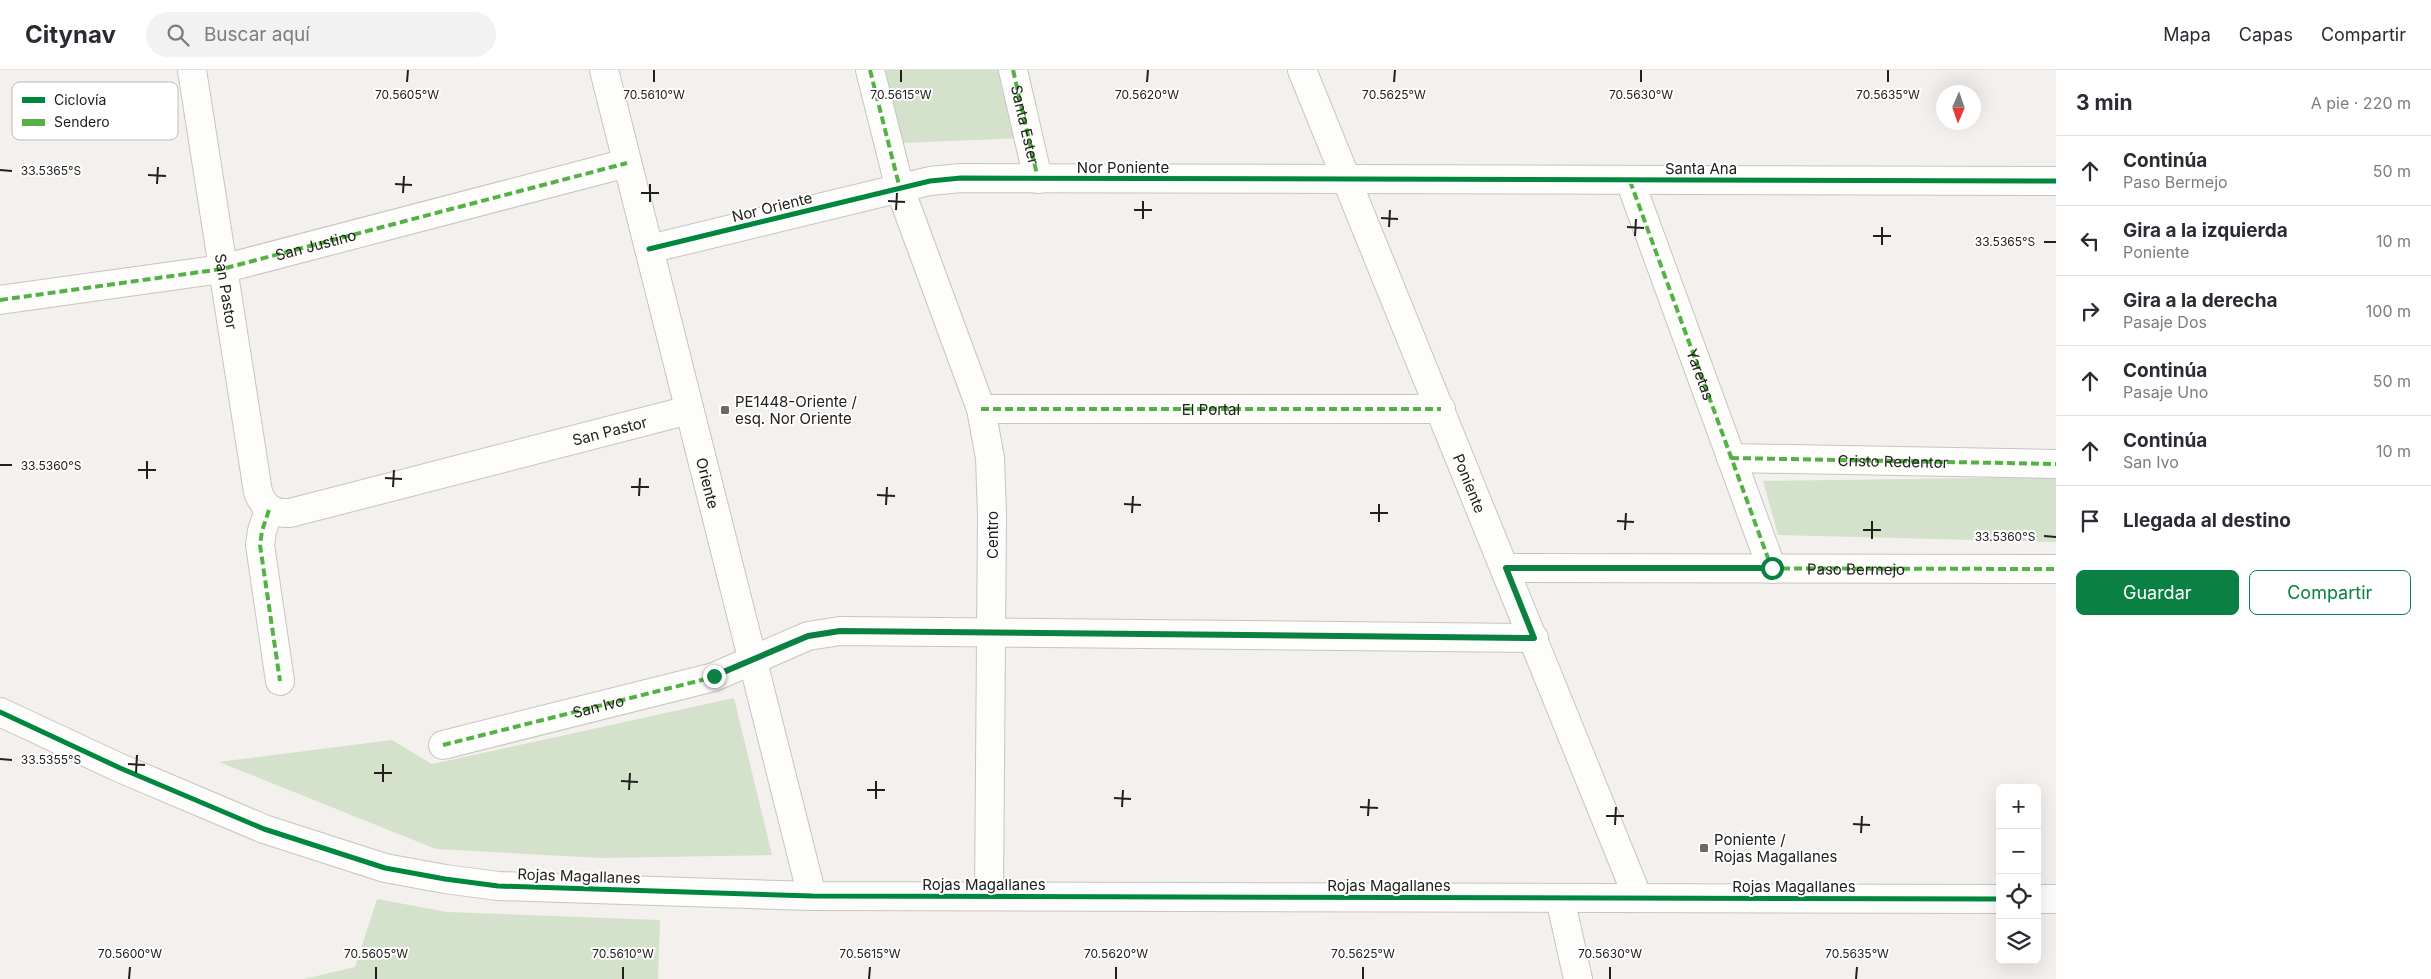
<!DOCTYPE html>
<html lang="es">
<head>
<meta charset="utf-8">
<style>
	body { margin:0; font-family:Inter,sans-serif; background:#f2f2f3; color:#2b2b33 }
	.controls { position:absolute; right:15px; bottom:15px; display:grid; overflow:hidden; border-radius:8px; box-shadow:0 5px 20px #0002 }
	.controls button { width:45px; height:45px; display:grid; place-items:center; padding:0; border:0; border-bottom:1px solid #e1e1e2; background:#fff; color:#2b2b33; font:25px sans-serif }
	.compass { position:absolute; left:1936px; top:15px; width:45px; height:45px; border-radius:50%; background:#fff; box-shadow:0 5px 20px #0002; rotate:182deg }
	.stop { position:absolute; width:15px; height:15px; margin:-11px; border:4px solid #0b8043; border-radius:50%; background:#fff }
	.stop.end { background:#0b8043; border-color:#fff; box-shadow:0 1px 5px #0008 }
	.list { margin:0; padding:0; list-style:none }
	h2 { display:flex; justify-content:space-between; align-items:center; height:65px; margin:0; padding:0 20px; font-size:21px }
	h2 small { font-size:16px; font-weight:400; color:#7c7c81 }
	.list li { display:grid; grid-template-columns:32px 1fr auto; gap:15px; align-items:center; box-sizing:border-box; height:70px; padding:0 20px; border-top:1px solid #e1e1e2 }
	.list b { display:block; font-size:19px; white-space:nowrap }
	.list p { margin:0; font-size:16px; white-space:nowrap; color:#7c7c81 }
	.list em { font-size:16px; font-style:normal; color:#7c7c81 }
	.actions { display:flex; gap:10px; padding:15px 20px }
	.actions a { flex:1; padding:11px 0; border:1px solid #0b8043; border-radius:8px; text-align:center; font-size:18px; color:#0b8043 }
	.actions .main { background:#0b8043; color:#fff }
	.icon { flex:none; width:28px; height:28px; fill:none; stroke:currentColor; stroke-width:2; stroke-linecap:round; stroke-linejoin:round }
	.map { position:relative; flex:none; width:2056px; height:909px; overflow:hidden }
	header { display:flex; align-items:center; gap:30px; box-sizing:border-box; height:70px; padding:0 25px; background:#fff; border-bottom:1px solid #e1e1e2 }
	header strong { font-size:24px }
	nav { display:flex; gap:28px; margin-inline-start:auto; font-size:18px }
	.search { width:350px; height:45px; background:#f2f2f3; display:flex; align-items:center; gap:12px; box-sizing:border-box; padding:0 18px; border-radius:28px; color:#7c7c81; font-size:19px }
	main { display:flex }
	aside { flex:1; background:#fff }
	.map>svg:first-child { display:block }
	.green { fill:#d4e2cc }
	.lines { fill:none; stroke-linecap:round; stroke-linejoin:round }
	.minor-casing { stroke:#c7c4c2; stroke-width:30 }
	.minor { stroke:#fdfdfc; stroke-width:28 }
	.quiet { stroke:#55b145; stroke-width:4; stroke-dasharray:8 4; stroke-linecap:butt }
	.cycleway-casing { stroke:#fff; stroke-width:8 }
	.cycleway { stroke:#00873e; stroke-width:5 }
	.route { stroke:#0b8043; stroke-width:6 }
	.ticks { fill:none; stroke:#22201e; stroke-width:2 }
	.poi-dot { fill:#6c6966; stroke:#fff; stroke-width:2 }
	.labels { text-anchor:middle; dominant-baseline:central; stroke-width:4; stroke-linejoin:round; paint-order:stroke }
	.street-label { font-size:15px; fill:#22201e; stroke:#fff }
	.poi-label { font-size:15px; fill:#22201e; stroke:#fff; text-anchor:start }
	.key { fill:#fff; stroke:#bdbcbc; stroke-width:1 }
	.key-label { font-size:14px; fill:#22201e }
	.ticks-label { font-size:12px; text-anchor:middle; fill:#22201e; stroke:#fff; stroke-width:4; stroke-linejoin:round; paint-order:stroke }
</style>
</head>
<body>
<header>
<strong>Citynav</strong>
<div class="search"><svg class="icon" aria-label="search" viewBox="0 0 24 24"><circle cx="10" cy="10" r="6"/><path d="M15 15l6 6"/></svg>Buscar aquí</div>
<nav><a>Mapa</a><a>Capas</a><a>Compartir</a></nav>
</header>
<main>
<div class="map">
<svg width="2056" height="909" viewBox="0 0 2056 909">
	<rect width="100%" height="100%" fill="#f4f0ed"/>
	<g class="green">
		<path d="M883,0h120l19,68 -120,5z"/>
		<path d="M2056,407v65l-278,-7 -15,-54z"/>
		<path d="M734,628l38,157 -170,3 -166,-9 -217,-87 173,-22 40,24z"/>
		<path d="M377,829l70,13 213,8 -2,59h-354l51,-12z"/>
	</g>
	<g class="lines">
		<g class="minor-casing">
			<g id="minor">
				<path id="s1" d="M192,0l66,422c6,16 15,22 32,21l399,-103"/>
				<path id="s2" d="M604,0l208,826"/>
				<path d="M870,0l30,119 81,220 9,49 2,56 -3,382"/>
				<path d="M1013,0l25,109"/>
				<path id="s3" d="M1302,0l336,828"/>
				<path d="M1630,111l142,388"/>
				<path d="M649,179l281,-68 31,-3 1095,3"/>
				<path d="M0,230l222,-31 405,-106"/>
				<path id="s4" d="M981,339h460"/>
				<path d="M1731,388l325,6"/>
				<path d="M269,440l-7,21 -2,14 20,136"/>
				<path d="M1506,498l550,1"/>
				<path d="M0,642l120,56 144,61 121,39 60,11 53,7 314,10 1188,3"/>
				<path id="s5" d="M443,675l271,-68 94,-41 32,-5 694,7"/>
				<path d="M1560,828l18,81"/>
				<path d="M2037,829h19"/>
			</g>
		</g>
		<use href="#minor" class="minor"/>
		<g class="quiet">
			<path d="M870,0l30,119"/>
			<path id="s6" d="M1013,0l25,109"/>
			<path id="s7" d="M1630,111l142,388"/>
			<path id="s8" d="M0,230l222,-31 405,-106"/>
			<path d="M981,339h460"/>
			<path id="s9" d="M1731,388l325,6"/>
			<path d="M269,440l-7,21 -2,14 20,136"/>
			<path id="s10" d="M1506,498l550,1"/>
			<path d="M443,675l271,-68 94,-41 32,-5 694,7"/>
		</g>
		<g class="cycleway-casing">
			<g id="cycleway">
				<path d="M649,179l281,-68 31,-3 1095,3"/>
				<path d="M0,642l120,56 144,61 121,39 60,11 53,7 314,10 1188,3"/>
			</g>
		</g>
		<use href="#cycleway" class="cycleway"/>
	</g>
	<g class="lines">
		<path class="route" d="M714,606l94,-40 32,-5 694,7 -28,-70h266"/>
	</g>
	<path class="ticks" d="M407,12l1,-12M654,12v-12M901,12v-12M1147,12l1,-12M1394,12l1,-12M1641,12v-12M1888,12v-12M0,100l12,1M148,105l18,1M157,114l1,-17M395,114l17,1M403,123l1,-17M641,123h18M888,131l17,1M650,132v-18M896,140l1,-17M1134,140h18M1381,148l17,1M1143,149v-18M1389,157l1,-17M1627,157l17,1M1635,166l1,-17M1873,166h18M2044,172h12M1882,175v-18M0,395h12M138,400h18M385,408l17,1M147,409v-18M393,417l1,-17M631,417h18M877,425l18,1M639,426l1,-18M1124,434l17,1M886,435l1,-18M1132,443l1,-17M1370,443h18M1617,451l17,1M1379,452v-18M1625,460l1,-17M1863,460h18M2044,466l12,1M1872,469v-18M0,689l12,1M128,694l17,1M136,703l1,-18M374,703h18M621,711l17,1M383,712v-18M629,720l1,-17M867,720h18M1114,728l17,1M876,729v-18M1122,737l1,-17M1360,737l18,1M1368,746l1,-17M1606,746h18M1853,754l17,1M1615,755l1,-18M1861,763l1,-17M129,909l1,-12M376,909v-12M623,909v-12M869,909l1,-12M1116,909v-12M1363,909v-12M1610,909v-12M1856,909l1,-12"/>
	<g class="poi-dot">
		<rect x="720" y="335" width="10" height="10" rx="2.5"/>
		<rect x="1699" y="773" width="10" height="10" rx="2.5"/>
	</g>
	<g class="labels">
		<g class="street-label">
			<text stroke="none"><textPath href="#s6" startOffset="56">Santa Ester</textPath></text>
			<text x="1123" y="97">Nor Poniente</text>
			<text x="1701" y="98">Santa Ana</text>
			<text transform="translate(772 137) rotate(-14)">Nor Oriente</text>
			<text stroke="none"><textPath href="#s8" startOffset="321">San Justino</textPath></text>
			<text stroke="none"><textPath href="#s1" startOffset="224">San Pastor</textPath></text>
			<text stroke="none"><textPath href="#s7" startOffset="206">Yaretas</textPath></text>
			<text stroke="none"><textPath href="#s4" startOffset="230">El Portal</textPath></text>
			<text stroke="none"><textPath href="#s1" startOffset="799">San Pastor</textPath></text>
			<text stroke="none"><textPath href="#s9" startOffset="162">Cristo Redentor</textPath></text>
			<text stroke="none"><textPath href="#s2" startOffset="426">Oriente</textPath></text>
			<text stroke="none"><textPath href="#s3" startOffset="446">Poniente</textPath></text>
			<text transform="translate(992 465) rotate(-90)">Centro</text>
			<text stroke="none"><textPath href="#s10" startOffset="350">Paso Bermejo</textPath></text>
			<text stroke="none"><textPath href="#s5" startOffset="160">San Ivo</textPath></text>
			<text transform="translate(579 806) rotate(2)">Rojas Magallanes</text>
			<text x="984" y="814">Rojas Magallanes</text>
			<text x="1389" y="815">Rojas Magallanes</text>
			<text x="1794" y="816">Rojas Magallanes</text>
		</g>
		<g class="poi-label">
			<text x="735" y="331">PE1448-Oriente /<tspan x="735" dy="17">esq. Nor Oriente</tspan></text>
			<text x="1714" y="769">Poniente /<tspan x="1714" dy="17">Rojas Magallanes</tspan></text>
		</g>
	</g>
	<rect x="12" y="12" width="166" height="58" rx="8" class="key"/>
	<rect x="22" y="27" width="23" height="6" fill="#00873e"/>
	<rect x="22" y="49" width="23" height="7" fill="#55b145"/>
	<g class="key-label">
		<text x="54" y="35">Ciclovía</text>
		<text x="54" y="57">Sendero</text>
	</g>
	<g class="ticks-label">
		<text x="407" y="29">70.5605°W</text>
		<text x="654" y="29">70.5610°W</text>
		<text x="901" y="29">70.5615°W</text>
		<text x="1147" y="29">70.5620°W</text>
		<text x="1394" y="29">70.5625°W</text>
		<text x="1641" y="29">70.5630°W</text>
		<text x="1888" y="29">70.5635°W</text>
		<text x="51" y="105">33.5365°S</text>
		<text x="2005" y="176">33.5365°S</text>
		<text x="51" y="400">33.5360°S</text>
		<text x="2005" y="471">33.5360°S</text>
		<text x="51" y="694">33.5355°S</text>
		<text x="130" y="888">70.5600°W</text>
		<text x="376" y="888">70.5605°W</text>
		<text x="623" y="888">70.5610°W</text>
		<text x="870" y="888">70.5615°W</text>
		<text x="1116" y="888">70.5620°W</text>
		<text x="1363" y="888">70.5625°W</text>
		<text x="1610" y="888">70.5630°W</text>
		<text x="1857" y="888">70.5635°W</text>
	</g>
</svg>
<div class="controls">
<button>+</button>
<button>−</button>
<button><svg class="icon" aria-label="locate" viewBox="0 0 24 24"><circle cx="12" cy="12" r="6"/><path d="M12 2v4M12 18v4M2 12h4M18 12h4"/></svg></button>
<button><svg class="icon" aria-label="layers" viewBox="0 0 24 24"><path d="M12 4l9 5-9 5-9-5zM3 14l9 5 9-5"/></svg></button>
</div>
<svg class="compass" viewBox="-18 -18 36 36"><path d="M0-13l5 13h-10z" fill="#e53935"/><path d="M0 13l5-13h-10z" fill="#7c7c81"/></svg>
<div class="stop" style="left:1772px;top:498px"></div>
<div class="stop end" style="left:714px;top:606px"></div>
</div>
<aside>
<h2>3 min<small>A pie · 220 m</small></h2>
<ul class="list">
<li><svg class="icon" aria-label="ahead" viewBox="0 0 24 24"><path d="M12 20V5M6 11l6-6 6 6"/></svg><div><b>Continúa</b><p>Paso Bermejo</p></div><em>50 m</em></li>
<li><svg class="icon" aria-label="left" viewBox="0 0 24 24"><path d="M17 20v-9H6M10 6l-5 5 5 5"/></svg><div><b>Gira a la izquierda</b><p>Poniente</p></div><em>10 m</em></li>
<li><svg class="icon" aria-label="right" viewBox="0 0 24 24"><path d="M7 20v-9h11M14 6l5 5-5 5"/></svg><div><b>Gira a la derecha</b><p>Pasaje Dos</p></div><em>100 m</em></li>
<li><svg class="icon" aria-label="ahead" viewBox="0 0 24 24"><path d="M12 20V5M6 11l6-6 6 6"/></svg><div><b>Continúa</b><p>Pasaje Uno</p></div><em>50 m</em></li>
<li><svg class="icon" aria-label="ahead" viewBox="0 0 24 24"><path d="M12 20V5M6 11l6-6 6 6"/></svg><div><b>Continúa</b><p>San Ivo</p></div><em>10 m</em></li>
<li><svg class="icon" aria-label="arrive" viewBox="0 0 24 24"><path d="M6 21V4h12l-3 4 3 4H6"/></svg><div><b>Llegada al destino</b></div></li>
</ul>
<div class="actions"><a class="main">Guardar</a><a>Compartir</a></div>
</aside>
</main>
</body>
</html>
